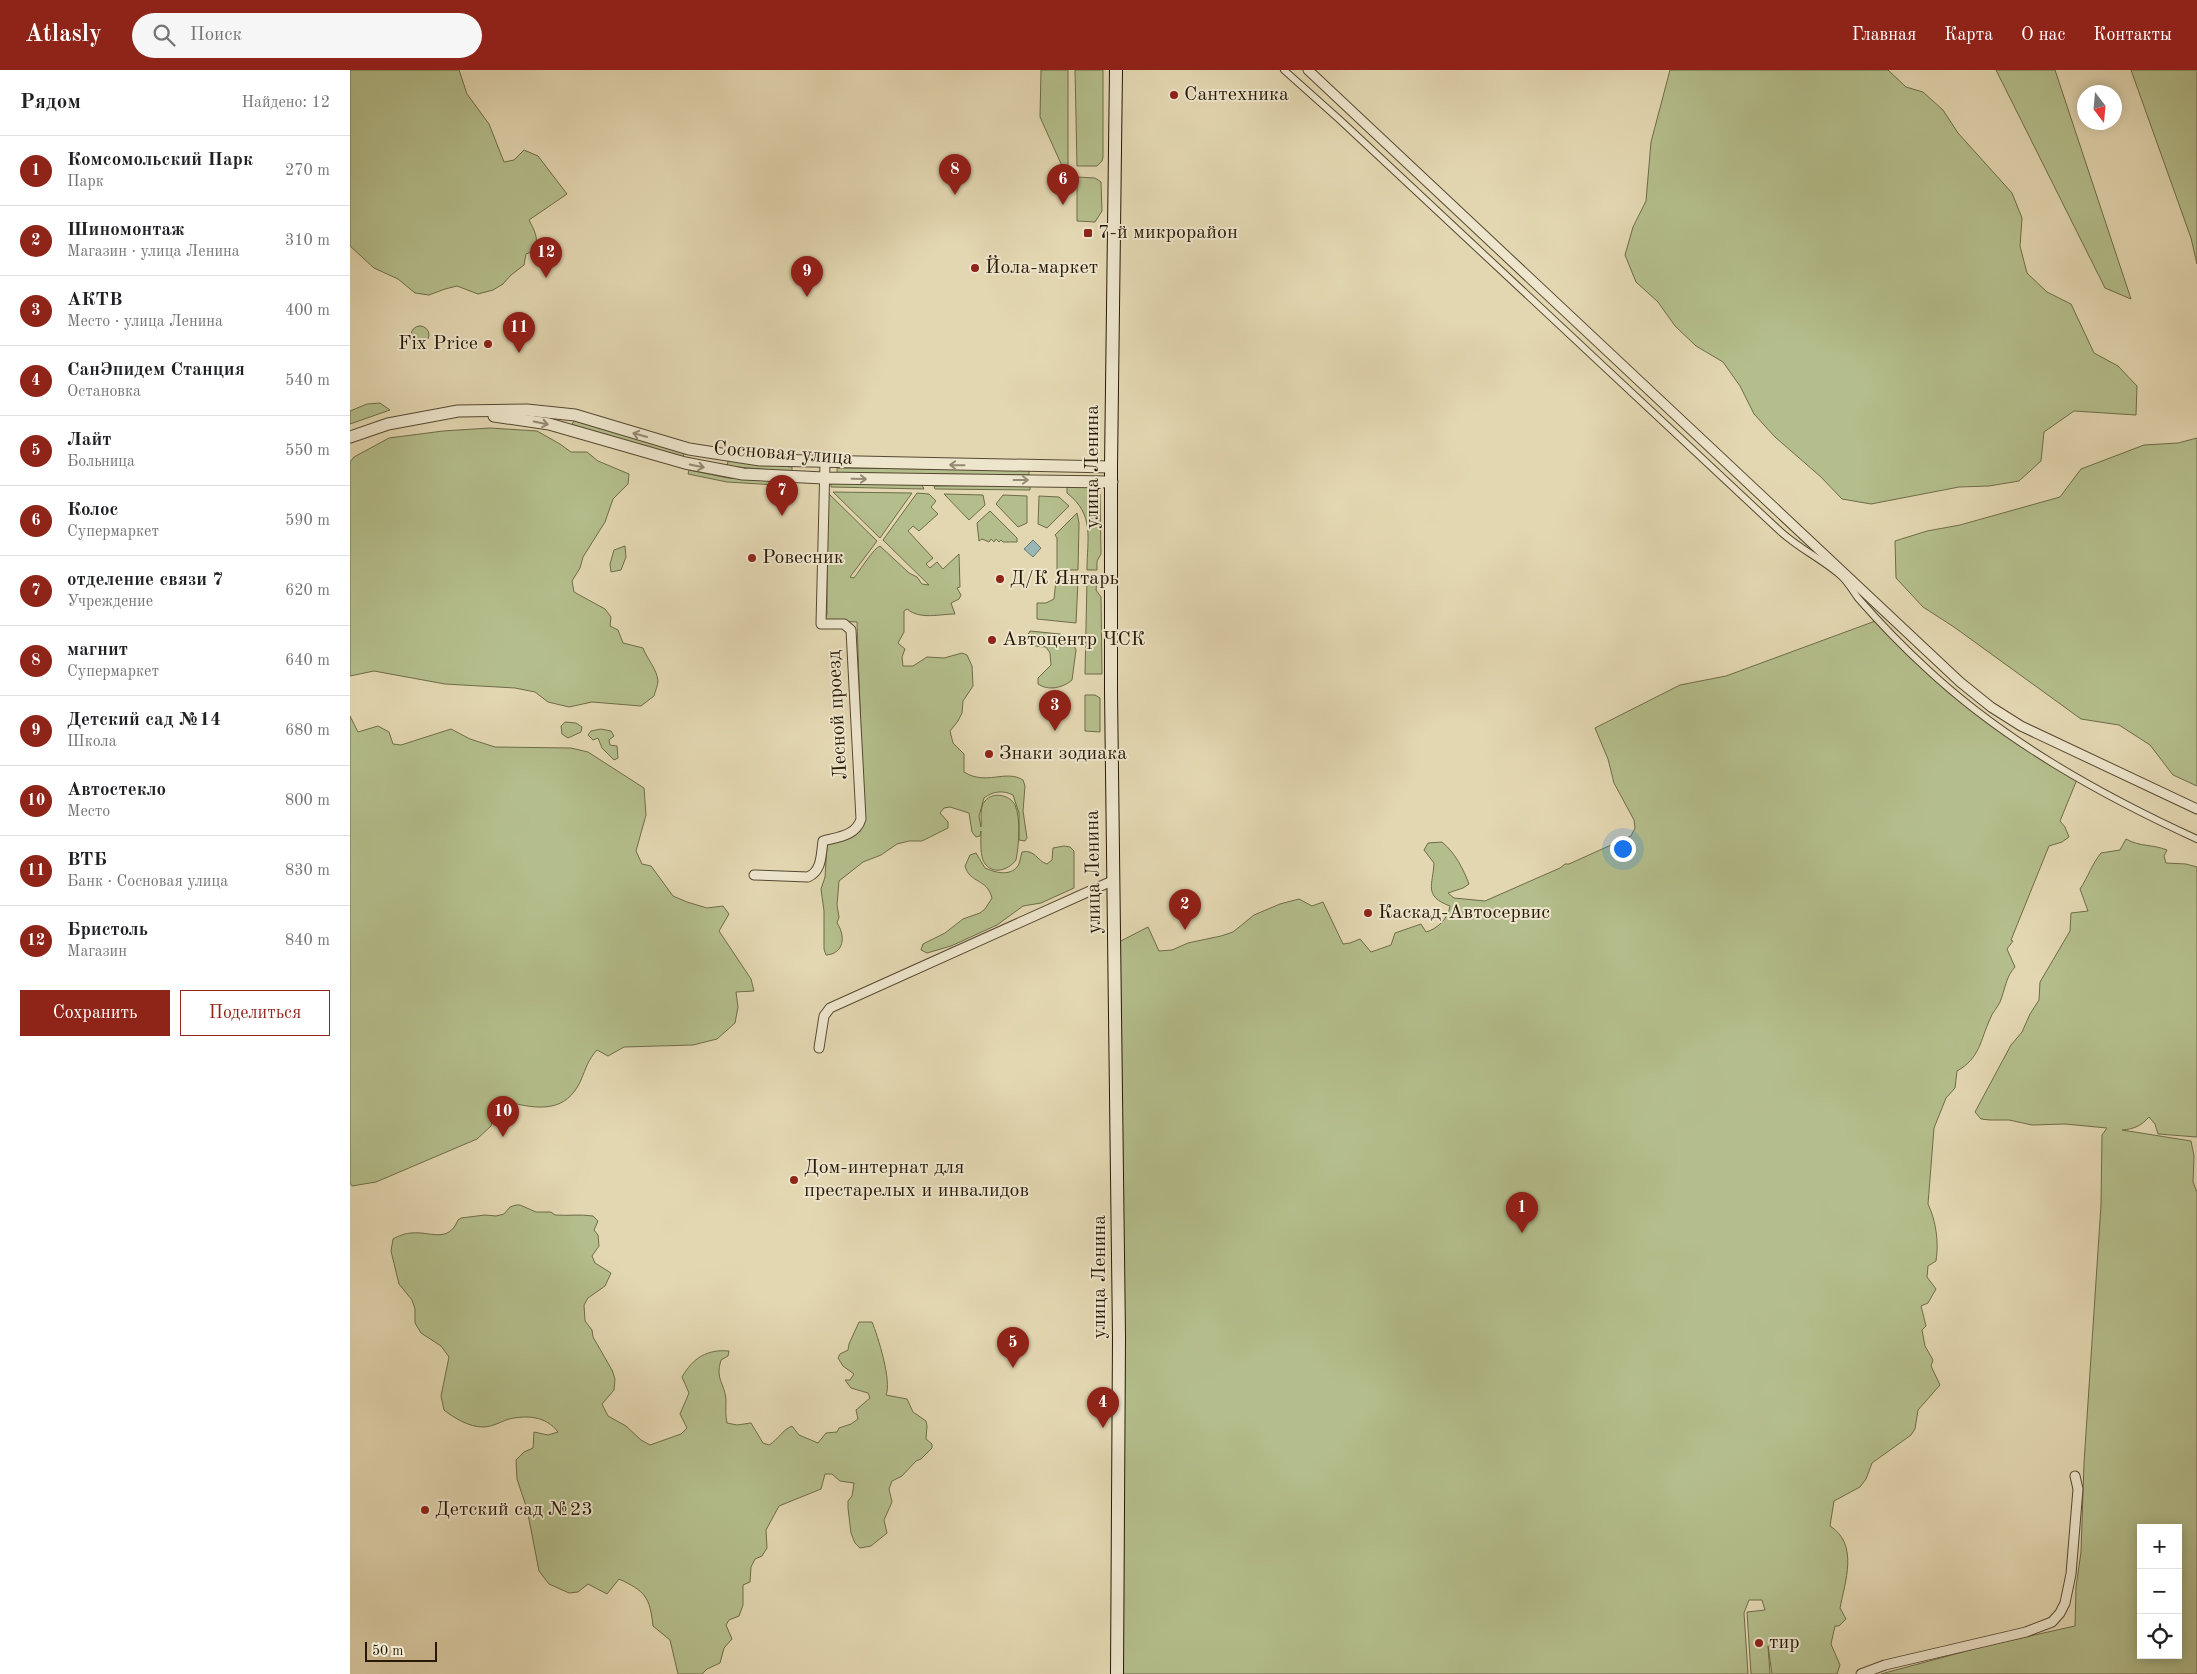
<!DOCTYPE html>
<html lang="ru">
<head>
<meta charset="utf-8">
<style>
	body { margin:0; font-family:"Old Standard TT",serif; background:#f6f6f6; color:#202124 }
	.controls { position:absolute; right:15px; bottom:15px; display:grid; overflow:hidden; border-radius:0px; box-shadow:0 2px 12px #0003 }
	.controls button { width:45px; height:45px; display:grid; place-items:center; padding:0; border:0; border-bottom:1px solid #e0e0e0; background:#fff; color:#202124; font:25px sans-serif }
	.compass { position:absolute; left:1727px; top:15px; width:45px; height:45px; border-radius:50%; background:#fff; box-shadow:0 2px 12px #0003; rotate:164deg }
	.scale { position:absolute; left:15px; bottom:12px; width:72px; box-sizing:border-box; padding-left:5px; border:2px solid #271906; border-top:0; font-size:14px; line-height:18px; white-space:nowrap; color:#271906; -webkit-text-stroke:4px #ede5cc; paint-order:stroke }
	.you { position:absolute; left:1272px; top:778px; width:18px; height:18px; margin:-12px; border:4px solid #fff; border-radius:50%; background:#1a73e8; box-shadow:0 0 0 8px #1a73e833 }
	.badge { display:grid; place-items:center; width:32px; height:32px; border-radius:50%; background:#8f2418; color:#fff; font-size:16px; font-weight:700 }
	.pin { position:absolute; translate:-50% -41px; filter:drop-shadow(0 1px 2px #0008) }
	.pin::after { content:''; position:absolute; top:26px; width:18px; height:15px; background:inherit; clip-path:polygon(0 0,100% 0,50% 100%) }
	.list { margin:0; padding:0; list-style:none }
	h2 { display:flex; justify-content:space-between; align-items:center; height:65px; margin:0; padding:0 20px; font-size:21px }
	h2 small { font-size:16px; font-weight:400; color:#757577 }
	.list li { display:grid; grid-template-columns:32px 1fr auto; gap:15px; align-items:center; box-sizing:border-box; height:70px; padding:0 20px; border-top:1px solid #e0e0e0 }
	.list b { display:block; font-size:19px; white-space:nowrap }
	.list p { margin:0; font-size:16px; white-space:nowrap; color:#757577 }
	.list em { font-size:16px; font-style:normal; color:#757577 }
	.actions { display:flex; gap:10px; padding:15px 20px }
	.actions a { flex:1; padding:11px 0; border:1px solid #8f2418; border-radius:0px; text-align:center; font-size:18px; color:#8f2418 }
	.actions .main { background:#8f2418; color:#fff }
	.icon { flex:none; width:28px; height:28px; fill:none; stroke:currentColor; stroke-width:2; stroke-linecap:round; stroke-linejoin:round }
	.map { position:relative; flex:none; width:1847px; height:1604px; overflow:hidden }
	header { display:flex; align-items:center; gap:30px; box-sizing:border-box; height:70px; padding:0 25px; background:#8f2418; color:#fff }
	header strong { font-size:24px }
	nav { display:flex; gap:28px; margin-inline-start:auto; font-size:18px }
	.search { width:350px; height:45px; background:#f6f6f6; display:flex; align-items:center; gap:12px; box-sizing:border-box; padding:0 18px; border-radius:28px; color:#757577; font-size:19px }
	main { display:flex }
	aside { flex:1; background:#fff }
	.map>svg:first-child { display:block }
	.green { fill:#b4be8c; stroke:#6e6c49; fill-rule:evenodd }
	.water { fill:#98b7b5; stroke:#6b786f }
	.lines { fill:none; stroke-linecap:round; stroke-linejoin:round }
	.pedestrian-casing { stroke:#564831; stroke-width:8 }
	.minor-casing { stroke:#564831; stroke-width:11 }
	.tertiary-casing { stroke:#564831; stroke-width:13 }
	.secondary-casing { stroke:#271906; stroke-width:14 }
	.pedestrian { stroke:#ede5cc; stroke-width:6 }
	.minor { stroke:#ede5cc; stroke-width:9 }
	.tertiary { stroke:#ede5cc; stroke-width:11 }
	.secondary { stroke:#ede5cc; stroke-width:12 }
	.oneway { stroke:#948973 }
	.poi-dot { fill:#8f2418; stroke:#ede5cc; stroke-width:2 }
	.labels { text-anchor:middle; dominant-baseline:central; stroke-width:4; stroke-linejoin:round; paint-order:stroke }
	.poi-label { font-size:20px; fill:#271906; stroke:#ede5cc; text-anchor:start }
	.street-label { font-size:20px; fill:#271906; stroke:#ede5cc }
</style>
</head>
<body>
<header>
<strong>Atlasly</strong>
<div class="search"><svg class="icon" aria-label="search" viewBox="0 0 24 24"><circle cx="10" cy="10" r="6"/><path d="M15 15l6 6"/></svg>Поиск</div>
<nav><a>Главная</a><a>Карта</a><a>О нас</a><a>Контакты</a></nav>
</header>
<main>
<aside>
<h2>Рядом<small>Найдено: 12</small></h2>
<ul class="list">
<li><span class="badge">1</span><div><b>Комсомольский Парк</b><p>Парк</p></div><em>270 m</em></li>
<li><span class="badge">2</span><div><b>Шиномонтаж</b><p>Магазин · улица Ленина</p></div><em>310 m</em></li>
<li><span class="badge">3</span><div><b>АКТВ</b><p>Место · улица Ленина</p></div><em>400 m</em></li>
<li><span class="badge">4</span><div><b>СанЭпидем Станция</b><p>Остановка</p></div><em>540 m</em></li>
<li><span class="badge">5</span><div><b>Лайт</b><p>Больница</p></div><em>550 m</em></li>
<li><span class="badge">6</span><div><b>Колос</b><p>Супермаркет</p></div><em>590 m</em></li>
<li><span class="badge">7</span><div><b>отделение связи 7</b><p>Учреждение</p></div><em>620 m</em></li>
<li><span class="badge">8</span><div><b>магнит</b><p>Супермаркет</p></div><em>640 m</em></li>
<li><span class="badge">9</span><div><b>Детский сад №14</b><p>Школа</p></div><em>680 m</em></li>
<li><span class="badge">10</span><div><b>Автостекло</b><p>Место</p></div><em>800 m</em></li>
<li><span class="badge">11</span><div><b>ВТБ</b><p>Банк · Сосновая улица</p></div><em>830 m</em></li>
<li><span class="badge">12</span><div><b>Бристоль</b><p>Магазин</p></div><em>840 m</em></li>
</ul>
<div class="actions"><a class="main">Сохранить</a><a>Поделиться</a></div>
</aside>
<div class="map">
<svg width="1847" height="1604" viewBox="0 0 1847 1604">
	<rect width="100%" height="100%" fill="#e3d7b1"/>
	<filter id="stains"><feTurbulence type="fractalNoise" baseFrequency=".004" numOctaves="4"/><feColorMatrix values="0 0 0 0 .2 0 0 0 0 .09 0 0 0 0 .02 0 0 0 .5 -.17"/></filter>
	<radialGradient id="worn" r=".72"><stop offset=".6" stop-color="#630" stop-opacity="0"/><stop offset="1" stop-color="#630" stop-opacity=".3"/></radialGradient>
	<g class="green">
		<path d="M0,0h109l8,24 22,30 15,38 10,-2 10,-10 14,6 29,38 -38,26c5,10 11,19 5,31l-8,3 -2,11 -13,10 -8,9 -10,6 -15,4 -21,-8 -12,3 -16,6 -14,-2 -17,-14 -24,-11 -24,-22z"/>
		<path d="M691,0h27v96h-6l-22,-49z"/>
		<path d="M725,0h28v87l-1,4 -5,5h-20z"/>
		<path d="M1320,0h218l18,17 17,5 20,18 15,23 54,60 10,25 -2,28 7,27 20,19 24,12 23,49 24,13 19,20 -1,29 -62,-4 -30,21 -3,29 -22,20 -30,5 -30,1 -88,17 -29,-5 -21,-22 -46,-40 -21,-23 -14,-28 -17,-24 -27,-16 -21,-20 -17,-24 -22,-20 -11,-27 8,-28 13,-26 5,-59z"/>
		<path d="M1646,0h59l76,229 -26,-11z"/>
		<path d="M1781,0h66v194l-6,-26z"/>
		<path d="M727,107l18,1 6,4 1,29 -7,11 -18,-1z"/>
		<circle cx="70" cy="265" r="9"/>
		<path d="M30,333l10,7 -40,14v-13l17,-7z"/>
		<path d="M224,350l110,33 -1,5 -111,-33z"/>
		<path d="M140,358l47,3 23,13 11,8h16l11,9 31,13 -1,10 -15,15 -8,23 -22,35 -3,11 -8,13 2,11 31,17 6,8 -1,9 8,4 5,13 20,5c4,11 14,21 15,33 0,4 -3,11 -4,15l-13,10 -49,-4 -23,5 -21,-5 -13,-10 -20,-4 -70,-4 -71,-13 -24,5v-214l4,-5 35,-19 54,-7z"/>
		<path d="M1847,368v348l-24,-11 -23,-30 -31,-20 -38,-6 -127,-92 -31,-20 -27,-29 -1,-37 32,-10 33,-6 100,-28 21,-28 63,-24 34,-2z"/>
		<path d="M378,391l64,6v5l-65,-6z"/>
		<path d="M487,398l192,2v5l-192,-2z"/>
		<path d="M339,400l39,8 64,4v4l-65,-4 -39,-8z"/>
		<path d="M481,413l91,2 2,4 -93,-2z"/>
		<path d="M680,415v5l-95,-1 -1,-3z"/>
		<path d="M717,416c11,1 26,-2 33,8l1,60 -4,7v9h-10c0,-32 8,-55 -20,-77z"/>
		<path d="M483,422l79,1 -32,45z"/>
		<path d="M567,423l12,1 7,7 -5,6 7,7 -19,17 -6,-5 -5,5 25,27 -7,6 4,4 7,-6 6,7 16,-15 1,33 -3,1 4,7 -2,4 -8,4 4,11c-15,0 -35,6 -48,-5l-3,2v21l-6,11 7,6 -3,8 1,9h10l14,-9 17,1 18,-5 5,2 5,11 1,20 -10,15 -1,12 -4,8 -8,10 3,12 11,11v18c22,14 42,-3 59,8l2,6 -2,25 4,27 -2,3 -6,-1v-27l-6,-18c-10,-5 -20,-4 -29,3l-5,18 2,11c1,-7 -2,-20 4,-26 8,-10 25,-6 30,4 6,14 4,39 1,55 -8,11 -26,16 -33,0 -3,-8 -2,-20 -2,-29l-1,5 -4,1 -4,-5 -3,-19 -19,-6 -6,1 -4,5 8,9v6l-26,13h-13l-12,3 -16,11 -18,7 -24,19 -2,24 2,12 -2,6c9,13 7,31 -11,32l-2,-6v-38l-3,-22 4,-12 2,-32 37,-22 -7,-201 -34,-2 4,-5v-120l2,-1 48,47 -27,36 4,1c6,-8 20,-30 26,-32l29,27 8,4 5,7 7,1 -46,-45z"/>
		<path d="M594,424l39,1 2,10 -16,15z"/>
		<path d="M653,425l24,1v27l-9,4 -22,-23z"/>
		<path d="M689,426l20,1 10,9 -22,22 -9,-4z"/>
		<path d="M640,441l27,27v4h-14l-2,-2 -2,2 -3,-3 -2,3 -3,-3 -2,3 -7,-3 -3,2 -2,-18z"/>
		<path d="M727,443l2,10 -1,47h-21v-32l-2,-3z"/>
		<path d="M275,476l1,11 -5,13 -10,2 -1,-8 4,-14z"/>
		<path d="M706,510l22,1 -2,42 -39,-4v-16h9l8,-4z"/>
		<path d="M737,510h10l-1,10 5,7 1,77h-17z"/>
		<path d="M1528,550l103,95 97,62 -18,44 5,6 4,10 -7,5 -13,4 -38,94 2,1 -6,8 8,18c-9,9 -10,23 -15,35 -3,6 -8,11 -10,17 -10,22 -10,39 -33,52l-2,17 -9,10 -12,30 -6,76c8,17 11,38 8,57l-8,5 -1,11 9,12 -8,14 -7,3 5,20 -4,4 3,16 8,14 -2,6 9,19 -22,25 -3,19 -4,6 -39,28 -6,16 -6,8 -26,14 -4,25c29,18 15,56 10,82l6,11 -7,7h-4l-4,18 9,21 -3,9h-65l-4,-28 2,28h-19l-4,-62 18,-2 -3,-10h-13l-5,13 4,61h-631l-4,-729 35,-18 11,24 13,-1 16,-7 33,-7 12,-4 21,-17 26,-11 19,-5 13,7 11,-4 20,42 7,-1 10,-4 11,13 20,-7 4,-12 26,-9 5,8c11,-3 22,-13 24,-26 -27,-10 -17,-21 -16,-43l-10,-13 4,-7 14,-1c13,11 21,26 27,42l-6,4 -15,5 6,5 31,3 75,-33 5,-4h4l62,-28 4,-8 -1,-8 -20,-37 -6,-24 -13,-31 85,-43 46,-9z"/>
		<path d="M680,561l30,3 11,5 5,11 -4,30c-9,8 -24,11 -34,4v-6l13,-13 -1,-12 -4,-6c-10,-1 -16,1 -19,-11z"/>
		<path d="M735,625h10l5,3v34l-15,-1z"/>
		<path d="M0,646l8,16 20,-6 11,6 4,12 8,1 50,-16 19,10 25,8 76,1 17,4 56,36 2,27 -10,36 6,13 9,2 22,30 14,6 20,6 16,-2 6,8 -10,17 32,48 3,12 -18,1 2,15 -3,16 -18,16 -24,6 -69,2 -16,9 -11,-6c-9,10 -11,18 -16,30 -15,34 -44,29 -73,22l-12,6 -5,18 -14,13 -101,43 -24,4 -2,-3z"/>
		<path d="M215,652l11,1 6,4 -1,5 -13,6 -6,-4 -1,-8z"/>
		<path d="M251,659l10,2 3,5 -5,4 1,5 7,1 1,12 -4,2 -12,-12 -4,-10 -5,2 -5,-5 3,-4z"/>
		<path d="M1776,769c14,8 26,5 41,11l-3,6 2,7 20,1 11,3v270l-39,-3 -3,-10 -6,-7c-8,9 -15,12 -27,13l69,11 3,15 -1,26 4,10v482h-316l104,-28 90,-20 1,-39 5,-35 3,-89 17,-258 1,-70 5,-7 -42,-4 -33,1 -23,-5h-19l-9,-1 -6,-7 36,-67 11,-13 8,-18 9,-14 1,-18 30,-51 1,-18 17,-2 -8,-22c8,-12 12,-25 21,-36l19,-3zM1791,1458h37v127h-37z"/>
		<path d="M714,776l6,1 4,4v37l-33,15 -18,3 -26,19 -46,21 -24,7 -6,-3 2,-6 22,-11 18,-14 17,-6 5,-4 7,-11c-5,-20 -22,-14 -27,-32l5,-11 6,-2 9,15c11,5 27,9 34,-4 1,-4 2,-8 3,-12 13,-3 15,9 25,12l5,-4 1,-12z"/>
		<path d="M166,1135h4l16,7h15l4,3c13,1 25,-1 38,1l5,5 -4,9 4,5 1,11 -7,10 3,7 16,10 -6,13 -17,12 -4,7 1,16 7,9 1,7 19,33 3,9 -1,11 -12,14 6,12 18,10 15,14 9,5 31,-11 6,-6 -7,-14 9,-21 -7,-16c11,-19 25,-28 47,-26l-1,5 -7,4c-6,19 3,22 5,39 0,9 -1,16 1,24l10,2 14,-2 12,20 6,2c10,-6 13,-15 23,-19l7,9 19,8 8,-10 11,-1 2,-4 12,-4 7,-5 -2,-9 14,-12 -2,-5 -17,-5 -6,-8h5l4,-6 -11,-8 -5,-8 2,-4 8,-4 1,-6 10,-22h13c6,14 20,60 14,73l21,4 6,13 13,9 1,5 -1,13 6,5v4l-11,11 -5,2 -14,15 -10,5 -3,8 3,13 -8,18 3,13 -16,13 -11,2 -5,-5 -4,-10 -3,-25v-7l4,-5 2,-13 -14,-2 -8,-7h-7l-4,15 -42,17 -13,24 1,18 -5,8 -7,3 -4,8 -1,15 -7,3v20l-4,11 -10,4 -3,5 6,14 -8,9 -4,15 -13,6 -5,5h-24l-8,-34 -17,-14c-3,-29 -8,-35 -34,-47l-12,15 -19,-10 -10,8 -9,1 -20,-9 -10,-13 -12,-62 -10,-30 -1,-19 8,-8 9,-4 1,-16 14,3 10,-3c-12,-16 -31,-17 -49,-13 -9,3 -17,8 -26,8 -14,0 -29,-9 -39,-17l-3,-14 8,-39 -8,-11 -20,-13 -6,-10v-14l-3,-9 -13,-16 -8,-33 2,-12c5,-3 13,-6 19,-6 18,-2 36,11 46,-13l3,-2 24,-3 11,1 8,-2 6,-7z"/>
	</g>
	<path class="water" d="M683,470l8,8 -8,9 -9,-8z"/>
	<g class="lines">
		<g class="pedestrian-casing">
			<path id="pedestrian" d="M934,0l56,50 441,412c19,17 39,26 58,42 8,6 13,16 19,24 21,24 44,48 68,70 78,73 175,127 271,171"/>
		</g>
		<g class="minor-casing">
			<g id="minor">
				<path d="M958,0l652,612 31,25 30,19 176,83"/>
				<path d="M404,805l54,2c14,-6 13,-22 15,-36 15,-4 33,-5 38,-22l-10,-189 -7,-6h-23l4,-162"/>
				<path d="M469,978l5,-32 6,-8 282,-127"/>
				<path d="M1511,1604l24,-9 141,-33 26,-10 8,-9 5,-10 6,-29 7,-85 -3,-13"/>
			</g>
		</g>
		<g class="tertiary-casing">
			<g id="tertiary">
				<path d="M144,346l55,8 136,39 58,11 81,4 288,4"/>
				<path d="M0,367l38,-13 70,-13 69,-1 48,5 114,34 71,11 351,7"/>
			</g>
		</g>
		<g class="secondary-casing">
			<path id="secondary" d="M766,0l-5,397v224l8,646 -2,337"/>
		</g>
		<use href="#pedestrian" class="pedestrian"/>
		<use href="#minor" class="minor"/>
		<use href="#tertiary" class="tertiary"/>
		<use href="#secondary" class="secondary"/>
	</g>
	<defs><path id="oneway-shaft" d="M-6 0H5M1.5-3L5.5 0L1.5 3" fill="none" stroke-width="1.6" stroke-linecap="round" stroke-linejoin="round" transform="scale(1.25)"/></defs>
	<g class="oneway">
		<use href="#oneway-shaft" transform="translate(191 353) rotate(12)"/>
		<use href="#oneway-shaft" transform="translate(290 365) rotate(-164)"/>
		<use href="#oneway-shaft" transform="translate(607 395) rotate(-179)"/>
		<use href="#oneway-shaft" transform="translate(347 396) rotate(12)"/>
		<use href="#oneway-shaft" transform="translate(509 409) rotate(1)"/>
		<use href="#oneway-shaft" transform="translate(671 410)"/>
	</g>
	<g class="poi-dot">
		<circle cx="824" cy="25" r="5"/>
		<rect x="733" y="158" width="10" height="10" rx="2.5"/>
		<circle cx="625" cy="198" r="5"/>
		<circle cx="138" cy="274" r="5"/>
		<circle cx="402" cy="488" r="5"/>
		<circle cx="650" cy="509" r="5"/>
		<circle cx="642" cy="570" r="5"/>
		<circle cx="639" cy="684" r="5"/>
		<circle cx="1018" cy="843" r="5"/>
		<circle cx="444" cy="1110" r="5"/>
		<circle cx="75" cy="1440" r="5"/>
		<circle cx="1409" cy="1573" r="5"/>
	</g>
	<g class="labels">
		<g class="poi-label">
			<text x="834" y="25">Сантехника</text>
			<text x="748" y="163">7-й микрорайон</text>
			<text x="635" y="198">Йола-маркет</text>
			<text x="128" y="274" text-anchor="end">Fix Price</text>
			<text x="412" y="488">Ровесник</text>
			<text x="660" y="509">Д/К Янтарь</text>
			<text x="652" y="570">Автоцентр ЧСК</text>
			<text x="649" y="684">Знаки зодиака</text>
			<text x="1028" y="843">Каскад-Автосервис</text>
			<text x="454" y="1098">Дом-интернат для<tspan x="454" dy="23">престарелых и инвалидов</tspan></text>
			<text x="85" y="1440">Детский сад №23</text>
			<text x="1419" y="1573">тир</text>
		</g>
		<g class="street-label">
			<text transform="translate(433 384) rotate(4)">Сосновая улица</text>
			<text transform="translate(743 397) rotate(-90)">улица Ленина</text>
			<text transform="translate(488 645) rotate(-93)">Лесной проезд</text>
			<text transform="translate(744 802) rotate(-91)">улица Ленина</text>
			<text transform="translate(750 1207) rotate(-90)">улица Ленина</text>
		</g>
	</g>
	<rect width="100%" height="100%" filter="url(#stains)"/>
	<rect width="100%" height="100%" fill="url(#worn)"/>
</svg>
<div class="controls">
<button>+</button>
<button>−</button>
<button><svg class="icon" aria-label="locate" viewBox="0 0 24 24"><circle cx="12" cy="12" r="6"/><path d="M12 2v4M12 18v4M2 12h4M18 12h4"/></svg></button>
</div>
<svg class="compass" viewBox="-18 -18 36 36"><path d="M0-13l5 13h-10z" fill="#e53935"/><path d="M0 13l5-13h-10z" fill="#757577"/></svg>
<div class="scale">50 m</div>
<div class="you"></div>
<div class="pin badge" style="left:1172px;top:1163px">1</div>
<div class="pin badge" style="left:835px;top:860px">2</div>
<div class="pin badge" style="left:705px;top:661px">3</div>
<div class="pin badge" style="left:753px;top:1358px">4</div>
<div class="pin badge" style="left:663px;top:1298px">5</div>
<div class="pin badge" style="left:713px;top:135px">6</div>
<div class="pin badge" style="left:432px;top:446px">7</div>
<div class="pin badge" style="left:605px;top:125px">8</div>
<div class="pin badge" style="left:457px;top:227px">9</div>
<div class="pin badge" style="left:153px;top:1067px">10</div>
<div class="pin badge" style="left:169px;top:283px">11</div>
<div class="pin badge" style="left:196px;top:208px">12</div>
</div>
</main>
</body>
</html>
